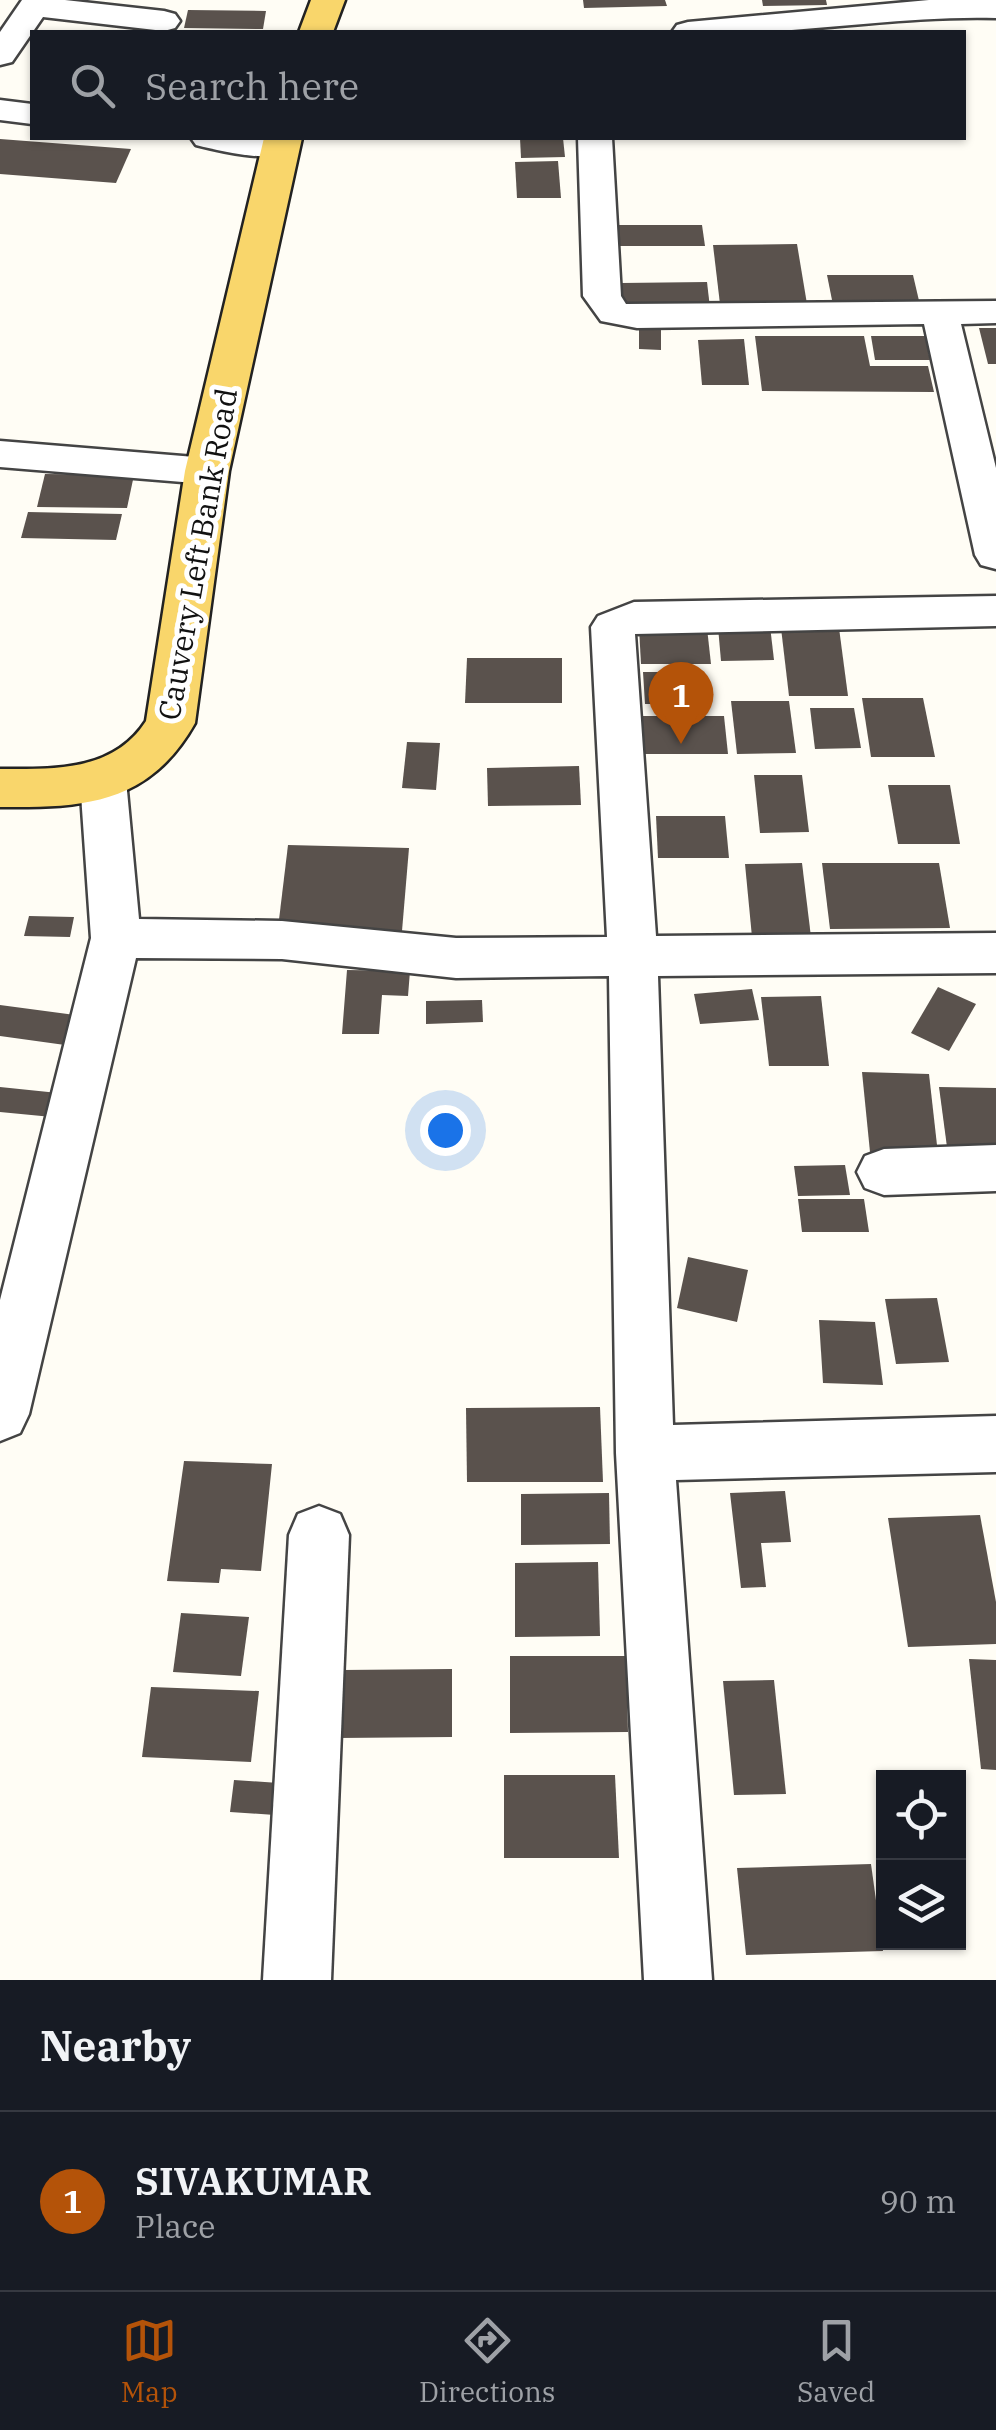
<!DOCTYPE html>
<html lang="en">
<head>
<meta charset="utf-8">
<style>
	body { margin:0; font-family:"IBM Plex Serif",serif; background:#242831; color:#f1f3f6 }
	.controls { position:absolute; right:30px; bottom:30px; display:grid; overflow:hidden; border-radius:0px; box-shadow:0 2px 8px #0004 }
	.controls button { width:90px; height:90px; display:grid; place-items:center; padding:0; border:0; border-bottom:2px solid #363941; background:#171b24; color:#f1f3f6; font:50px sans-serif }
	.you { position:absolute; left:445px; top:1130px; width:35px; height:35px; margin:-25px; border:8px solid #fff; border-radius:50%; background:#1a73e8; box-shadow:0 0 0 15px #1a73e833 }
	.badge { display:grid; place-items:center; width:65px; height:65px; border-radius:50%; background:#b45309; color:#fff; font-size:32px; font-weight:700 }
	.pin { position:absolute; translate:-50% -82px; filter:drop-shadow(0 2px 5px #0008) }
	.pin::after { content:''; position:absolute; top:52px; width:35px; height:30px; background:inherit; clip-path:polygon(0 0,100% 0,50% 100%) }
	.list { margin:0; padding:0; list-style:none }
	h2 { display:flex; justify-content:space-between; align-items:center; height:130px; margin:0; padding:0 40px; font-size:42px }
	h2 small { font-size:32px; font-weight:400; color:#9ea1a6 }
	.list li { display:grid; grid-template-columns:65px 1fr auto; gap:30px; align-items:center; box-sizing:border-box; height:180px; padding:0 40px; border-top:2px solid #363941 }
	.list b { display:block; font-size:38px; white-space:nowrap }
	.list p { margin:0; font-size:32px; white-space:nowrap; color:#9ea1a6 }
	.list em { font-size:32px; font-style:normal; color:#9ea1a6 }
	.icon { flex:none; width:55px; height:55px; fill:none; stroke:currentColor; stroke-width:2; stroke-linecap:round; stroke-linejoin:round }
	.map { position:relative; flex:none; width:996px; height:1980px; overflow:hidden }
	.search { position:absolute; background:#171b24; box-shadow:0 2px 8px #0004; left:30px; right:30px; top:30px; height:110px; display:flex; align-items:center; gap:25px; box-sizing:border-box; padding:0 35px; border-radius:0px; color:#9ea1a6; font-size:38px }
	.sheet { height:310px; background:#171b24 }
	nav { display:flex; justify-content:space-around; align-items:center; box-sizing:border-box; height:140px; border-top:2px solid #363941; background:#171b24; font-size:28px; color:#9ea1a6 }
	nav a { display:grid; justify-items:center; gap:5px }
	nav .on { color:#b45309 }
	.map>svg:first-child { display:block }
	.building { fill:#5a524d }
	.lines { fill:none; stroke-linecap:round; stroke-linejoin:round }
	.minor-casing { stroke:#444; stroke-width:5 }
	.major-casing { stroke:#222; stroke-width:5 }
	.minor { fill:#fff; fill-rule:evenodd }
	.major { fill:#f9d66b; fill-rule:evenodd }
	.labels { text-anchor:middle; dominant-baseline:central; stroke-width:10; stroke-linejoin:round; paint-order:stroke }
	.street-label { font-size:30px; fill:#111; stroke:#fff }
</style>
</head>
<body>
<div class="map">
<svg width="996" height="1980" viewBox="0 0 996 1980">
	<rect width="100%" height="100%" fill="#fffdf5"/>
	<g class="building">
		<path d="M583,0h82l2,6 -83,2z"/>
		<path d="M762,0h64l1,5 -64,1z"/>
		<path d="M188,10l78,1 -3,18 -79,-1z"/>
		<path d="M520,138h43l2,19 -44,1z"/>
		<path d="M0,139l131,10 -15,34 -116,-9z"/>
		<path d="M558,161l3,37h-44l-2,-36z"/>
		<path d="M618,225h84l3,21h-86z"/>
		<path d="M797,244l10,60h-87l-7,-59z"/>
		<path d="M827,275h86l7,30h-87z"/>
		<path d="M707,282l3,26 -87,1 -2,-26z"/>
		<path d="M979,328h17v36h-8z"/>
		<path d="M639,329l22,1v20l-22,-1z"/>
		<path d="M755,336h109l6,30h58l6,26 -172,-1z"/>
		<path d="M871,336h54l5,24h-55z"/>
		<path d="M744,339l5,46h-47l-4,-45z"/>
		<path d="M45,474l89,1 -7,33 -90,-1z"/>
		<path d="M28,512l94,2 -6,26 -95,-2z"/>
		<path d="M770,626l4,34 -53,1 -3,-34z"/>
		<path d="M639,628h68l4,36h-70z"/>
		<path d="M781,628h58l9,68h-59z"/>
		<path d="M467,658h95v45h-97z"/>
		<path d="M643,672h61l3,32h-62z"/>
		<path d="M862,698h61l12,59h-64z"/>
		<path d="M731,701h58l7,52 -59,1z"/>
		<path d="M810,708h44l7,40 -46,1z"/>
		<path d="M634,716h90l4,38h-91z"/>
		<path d="M407,742l33,1 -4,47 -34,-2z"/>
		<path d="M579,766l2,39 -93,1 -1,-38z"/>
		<path d="M754,775h48l7,57 -49,1z"/>
		<path d="M888,785h62l10,59h-62z"/>
		<path d="M656,816h69l4,42h-71z"/>
		<path d="M288,845l121,3 -7,83 -124,-3z"/>
		<path d="M802,863l9,74h-59l-7,-73z"/>
		<path d="M822,863h117l11,65 -120,1z"/>
		<path d="M29,916l45,1 -4,20 -46,-1z"/>
		<path d="M347,970l63,1 -2,25 -26,-1 -3,39h-37z"/>
		<path d="M938,987l38,17 -27,47 -38,-18z"/>
		<path d="M752,989l7,31 -59,4 -6,-30z"/>
		<path d="M821,996l8,70h-60l-8,-69z"/>
		<path d="M482,1000l1,22 -57,2v-23z"/>
		<path d="M0,1005l75,10 -10,30 -65,-9z"/>
		<path d="M862,1072l67,2 9,80 -68,-2z"/>
		<path d="M0,1087l58,6 -6,24 -52,-5z"/>
		<path d="M939,1087l57,1v60l-49,-1z"/>
		<path d="M845,1165l5,30 -52,1 -4,-30z"/>
		<path d="M798,1199h66l5,33h-67z"/>
		<path d="M688,1257l60,13 -11,52 -60,-14z"/>
		<path d="M937,1298l12,64 -53,2 -11,-65z"/>
		<path d="M819,1320l56,2 8,63 -60,-2z"/>
		<path d="M600,1407l3,75h-136l-1,-74z"/>
		<path d="M184,1461l88,3 -11,107 -40,-2 -2,14 -52,-2z"/>
		<path d="M785,1491l6,51 -30,1 5,44 -25,1 -11,-95z"/>
		<path d="M609,1493l1,51 -89,1v-51z"/>
		<path d="M980,1515l16,87v42l-88,3 -20,-129z"/>
		<path d="M598,1562l2,74 -85,1v-74z"/>
		<path d="M181,1613l68,4 -8,59 -68,-4z"/>
		<path d="M510,1656h116l2,76 -118,1z"/>
		<path d="M969,1659l27,1v110l-15,-1z"/>
		<path d="M452,1669v68l-114,1 4,-68z"/>
		<path d="M774,1680l12,114 -52,1 -11,-114z"/>
		<path d="M151,1687l108,4 -8,71 -109,-5z"/>
		<path d="M504,1775h111l4,83h-115z"/>
		<path d="M234,1780l45,3 -4,32 -45,-3z"/>
		<path d="M871,1864l12,87 -137,4 -9,-87z"/>
	</g>
	<g class="lines">
		<g class="minor-casing">
			<g id="minor">
				<path d="M22,0h43l99,11 11,3 5,7 -5,7 -11,3 -121,-14 -31,45 -12,3v-33z"/>
				<path d="M929,0h67v18c-108,-3 -216,21 -324,14l5,-7 11,-3z"/>
				<path d="M0,100l32,4v20l-32,-4z"/>
				<path d="M191,138h92l9,2 5,7 -5,7c-28,7 -68,-2 -96,-9z"/>
				<path d="M578,138h34l9,158 5,8 370,-3v22l-35,1 35,144v101l-15,-4 -6,-10 -51,-231 -287,4 -36,-7 -18,-25z"/>
				<path d="M0,441l207,17 14,4 6,9 -6,9 -14,4 -207,-17z"/>
				<path d="M996,596v30l-361,8 21,302 340,-3v40l-338,3 15,449 323,-9v56l-320,8 36,500h-68l-28,-527 -7,-477 -153,2 -174,-19 -146,-1 -107,456 -9,19 -20,8v-141l91,-362 -11,-158 7,-12 16,-5 16,5 7,12 13,139 143,2 174,17 151,-1 -16,-310 7,-11 36,-14z"/>
				<path d="M996,1145v46l-112,4 -19,-7 -8,-16 8,-16 19,-7z"/>
				<path d="M319,1506l21,8 9,21 -18,445h-68l26,-445 9,-21z"/>
			</g>
		</g>
		<g class="major-casing">
			<g id="major">
				<path d="M311,0h34l-12,32h-34z"/>
				<path d="M264,138h38l-73,333 -34,252c-46,81 -109,85 -195,84v-38c54,0 113,3 146,-48l39,-250z"/>
			</g>
		</g>
		<use href="#minor" class="minor"/>
		<use href="#major" class="major"/>
	</g>
	<g class="labels">
		<g class="street-label">
			<text transform="translate(197 554) rotate(-80)">Cauvery Left Bank Road</text>
		</g>
	</g>
</svg>
<div class="controls">
<button><svg class="icon" aria-label="locate" viewBox="0 0 24 24"><circle cx="12" cy="12" r="6"/><path d="M12 2v4M12 18v4M2 12h4M18 12h4"/></svg></button>
<button><svg class="icon" aria-label="layers" viewBox="0 0 24 24"><path d="M12 4l9 5-9 5-9-5zM3 14l9 5 9-5"/></svg></button>
</div>
<div class="you"></div>
<div class="pin badge" style="left:681px;top:744px">1</div>
<div class="search"><svg class="icon" aria-label="search" viewBox="0 0 24 24"><circle cx="10" cy="10" r="6"/><path d="M15 15l6 6"/></svg>Search here</div>
</div>
<section class="sheet">
<h2>Nearby<small></small></h2>
<ul class="list">
<li><span class="badge">1</span><div><b>SIVAKUMAR</b><p>Place</p></div><em>90 m</em></li>
</ul>
</section>
<nav>
<a class="on"><svg class="icon" aria-label="map" viewBox="0 0 24 24"><path d="M3 6l6-2 6 2 6-2v14l-6 2-6-2-6 2zM9 4v14M15 6v14"/></svg>Map</a>
<a><svg class="icon" aria-label="directions" viewBox="0 0 24 24"><path d="M12 3l9 9-9 9-9-9zM9 14v-3h6M13 9l2 2-2 2"/></svg>Directions</a>
<a><svg class="icon" aria-label="saved" viewBox="0 0 24 24"><path d="M7 4h10v16l-5-4-5 4z"/></svg>Saved</a>
</nav>
</body>
</html>
